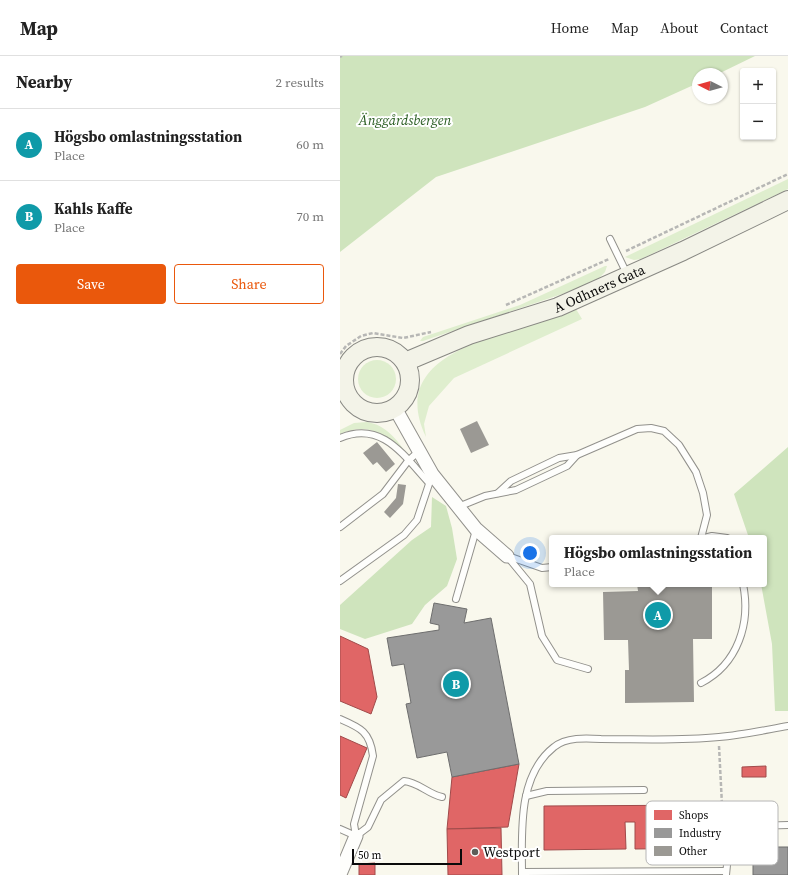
<!DOCTYPE html>
<html lang="en">
<head>
<meta charset="utf-8">
<style>
	body { margin:0; font-family:"Source Serif 4",serif; background:#f2f2f2; color:#222 }
	.controls { position:absolute; right:12px; top:12px; display:grid; overflow:hidden; border-radius:4px; box-shadow:0 1px 3px #0004 }
	.controls button { width:36px; height:36px; display:grid; place-items:center; padding:0; border:0; border-bottom:1px solid #e0e0e0; background:#fff; color:#222; font:20px sans-serif }
	.compass { position:absolute; left:352px; top:12px; width:36px; height:36px; border-radius:50%; background:#fff; box-shadow:0 1px 3px #0004; rotate:276deg }
	.scale { position:absolute; left:12px; bottom:10px; width:110px; box-sizing:border-box; padding-left:4px; border:2px solid #0a0a0a; border-top:0; font-size:11px; line-height:14px; white-space:nowrap; color:#0a0a0a; -webkit-text-stroke:3px #fff; paint-order:stroke }
	.you { position:absolute; left:190px; top:497px; width:14px; height:14px; margin:-10px; border:3px solid #fff; border-radius:50%; background:#1a73e8; box-shadow:0 0 0 6px #1a73e833 }
	.badge { display:grid; place-items:center; width:26px; height:26px; border-radius:50%; background:#ea580c; color:#fff; font-size:13px; font-weight:700 }
	.pin { position:absolute; translate:-50% -50%; border:2px solid #fff; box-shadow:0 1px 4px #0006 }
	.popup { position:absolute; left:209px; top:479px; width:218px; height:52px; box-sizing:border-box; display:grid; place-content:center; border-radius:4px; background:#fff; filter:drop-shadow(0 1px 3px #0005); font-size:13px; white-space:nowrap; color:#767676 }
	.popup b { font-size:15px; color:#222 }
	.popup::after { content:''; position:absolute; left:50%; top:100%; margin-left:-8px; border:8px solid transparent; border-top-color:#fff }
	.list { margin:0; padding:0; list-style:none }
	h2 { display:flex; justify-content:space-between; align-items:center; height:52px; margin:0; padding:0 16px; font-size:17px }
	h2 small { font-size:13px; font-weight:400; color:#767676 }
	.list li { display:grid; grid-template-columns:26px 1fr auto; gap:12px; align-items:center; box-sizing:border-box; height:72px; padding:0 16px; border-top:1px solid #e0e0e0 }
	.list b { display:block; font-size:15px; white-space:nowrap }
	.list p { margin:0; font-size:13px; white-space:nowrap; color:#767676 }
	.list em { font-size:13px; font-style:normal; color:#767676 }
	.actions { display:flex; gap:8px; padding:12px 16px }
	.actions a { flex:1; padding:9px 0; border:1px solid #ea580c; border-radius:4px; text-align:center; font-size:14px; color:#ea580c }
	.actions .main { background:#ea580c; color:#fff }
	.map { position:relative; flex:none; width:448px; height:819px; overflow:hidden }
	header { display:flex; align-items:center; gap:24px; box-sizing:border-box; height:56px; padding:0 20px; background:#fff; border-bottom:1px solid #e0e0e0 }
	header strong { font-size:19px }
	nav { display:flex; gap:22px; margin-inline-start:auto; font-size:14px }
	main { display:flex }
	aside { flex:1; background:#fff }
	.map>svg:first-child { display:block }
	.green { fill:#dfeece }
	.forest { fill:#cfe4bd }
	.shops { fill:#e06666; stroke:#a04a4a }
	.industry { fill:#999; stroke:#6e6e6e }
	.building { fill:#9b9994 }
	.lines { fill:none; stroke-linecap:round; stroke-linejoin:round }
	.lane-casing { stroke:#92918c; stroke-width:8 }
	.street-casing { stroke:#92918c; stroke-width:15 }
	.secondary-casing { stroke:#888883; stroke-width:20 }
	.path { stroke:#b7b7b5; stroke-width:2.5; stroke-dasharray:4 2; stroke-linecap:butt }
	.lane { stroke:#fefefc; stroke-width:6 }
	.street { stroke:#fefefc; stroke-width:13 }
	.secondary { stroke:#f3f3e8; stroke-width:18 }
	.poi-dot { fill:#5e5d59; stroke:#fff; stroke-width:1.5 }
	.labels { text-anchor:middle; dominant-baseline:central; stroke-width:4; stroke-linejoin:round; paint-order:stroke }
	.park-label { font-size:14px; font-style:italic; fill:#285c20; stroke:#fff }
	.street-label { font-size:14px; fill:#0a0a0a; stroke:#fff }
	.poi-label { font-size:14px; fill:#0a0a0a; stroke:#fff; text-anchor:start }
	.key { fill:#fff; stroke:#b6b6b6; stroke-width:1 }
	.key-label { font-size:11px; fill:#0a0a0a }
</style>
</head>
<body>
<header>
<strong>Map</strong>
<nav><a>Home</a><a>Map</a><a>About</a><a>Contact</a></nav>
</header>
<main>
<aside>
<h2>Nearby<small>2 results</small></h2>
<ul class="list">
<li><span class="badge" style="background:#0f9aa8">A</span><div><b>Högsbo omlastningsstation</b><p>Place</p></div><em>60 m</em></li>
<li><span class="badge" style="background:#0f9aa8">B</span><div><b>Kahls Kaffe</b><p>Place</p></div><em>70 m</em></li>
</ul>
<div class="actions"><a class="main">Save</a><a>Share</a></div>
</aside>
<div class="map">
<svg width="448" height="819" viewBox="0 0 448 819">
	<rect width="100%" height="100%" fill="#f9f8ed"/>
	<g class="green">
		<path d="M448,123v10l-147,70 -7,1 -9,-3z"/>
		<path d="M265,210h2l-2,6 -6,6 -28,13 -148,50h-3l3,-4 97,-32z"/>
		<path d="M236,253l6,10 -128,59 -25,28 -5,18 2,13c-34,-71 41,-92 93,-110 18,-6 39,-16 57,-18z"/>
		<circle cx="37" cy="323" r="19"/>
		<path d="M27,366c19,3 30,18 41,33l-2,1c-18,-21 -37,-35 -66,-22v-4l14,-7z"/>
	</g>
	<g class="forest">
		<path d="M0,0h415l-37,18h-20v9l-53,24 -209,70 -96,75z"/>
		<path d="M448,391v264h-13l-3,-67 -11,-60h3v-46h-15l-15,-44z"/>
		<path d="M92,441l14,9 6,22 5,31 -10,27 -22,19 -13,19 -47,15 -25,-10v-24l72,-65 19,-13z"/>
	</g>
	<g class="shops">
		<path d="M0,580l28,13 9,48 -6,17 -31,-13z"/>
		<path d="M0,680l27,12 -21,50 -6,-3z"/>
		<path d="M179,708l-11,63 -61,2 5,-52z"/>
		<path d="M426,710v11h-24v-10z"/>
		<path d="M378,749l1,43 -84,1v-27h-10l1,27 -82,1v-44z"/>
		<path d="M161,772l1,47h-54l-1,-46z"/>
		<path d="M35,807v12h-16v-11z"/>
	</g>
	<g class="industry">
		<path d="M94,547l33,6 -3,14 27,-5 28,146 -67,13 -5,-25 -30,6 -11,-54 5,-1 -7,-39 -12,2 -5,-28 52,-8v-5l-9,-2z"/>
		<rect x="413" y="791" width="35" height="28"/>
	</g>
	<g class="building">
		<path d="M137,365l12,24 -18,8 -11,-24z"/>
		<path d="M37,386l18,22 -9,8 -9,-10 -4,3 -10,-12z"/>
		<path d="M58,428l8,1 -3,19 -13,14 -6,-6 12,-14z"/>
		<path d="M297,528h75v55h-19l1,63 -69,1v-33h4l-1,-30h-24l-1,-48 35,-1z"/>
	</g>
	<g class="lines">
		<g class="lane-casing">
			<g id="lane">
				<path d="M270,183l17,35"/>
				<path d="M0,382c42,-18 64,18 89,45"/>
				<path d="M158,437l13,-12 48,-23 18,-3 60,-26 14,-1 13,3 15,14 17,27 7,21 4,22 -6,23"/>
				<path d="M118,451l27,-11 31,-6 51,-24 10,-11"/>
				<path d="M0,471l43,-33 25,-33 10,-9"/>
				<path d="M364,482l8,-2 15,2"/>
				<path d="M167,500l23,28 12,52 15,24 31,9"/>
				<path d="M168,500l34,12 10,-1"/>
				<path d="M0,525l64,-46 13,-15 15,-45"/>
				<path d="M116,543l20,-69"/>
				<path d="M361,627c37,-19 50,-60 42,-99"/>
				<path d="M0,663c21,9 30,13 33,37l-19,68 2,12"/>
				<path d="M186,740l21,-5 97,-1"/>
				<path d="M0,773l16,7"/>
				<path d="M16,780l12,-9 13,-27 23,-19c14,1 24,13 38,16"/>
				<path d="M182,816l204,-1"/>
				<path d="M182,819c0,-42 -5,-99 32,-128 12,-10 32,-9 47,-8 39,0 79,2 118,-2 23,-2 46,-7 69,-11"/>
				<path d="M386,819l2,-20 8,-22 5,-4 8,-3 39,-1"/>
			</g>
		</g>
		<g class="street-casing">
			<g id="street">
				<path d="M55,352l37,66 44,55 31,27"/>
				<path d="M0,818l16,-38"/>
			</g>
		</g>
		<g class="secondary-casing">
			<g id="secondary">
				<circle cx="37" cy="324" r="33"/>
				<path id="s1" d="M65,306l64,-27 89,-28 125,-56 105,-51"/>
			</g>
		</g>
		<g class="path">
			<path d="M0,1l2,-1"/>
			<path d="M286,195l162,-77"/>
			<path d="M166,249l103,-46"/>
			<path d="M0,298l6,-8 15,-10 12,-3 30,5 28,-6"/>
			<path d="M379,690l3,59 9,19"/>
		</g>
		<use href="#lane" class="lane"/>
		<use href="#street" class="street"/>
		<use href="#secondary" class="secondary"/>
	</g>
	<circle class="poi-dot" cx="135" cy="796" r="4"/>
	<g class="labels">
		<g class="park-label">
			<text x="65" y="64">Änggårdsbergen</text>
		</g>
		<g class="street-label">
			<text stroke="none"><textPath href="#s1" startOffset="208">A Odhners Gata</textPath></text>
		</g>
		<g class="poi-label">
			<text x="143" y="796">Westport</text>
		</g>
	</g>
	<rect x="306" y="745" width="132" height="64" rx="6" class="key"/>
	<rect x="314" y="754" width="18" height="10" fill="#e06666"/>
	<rect x="314" y="772" width="18" height="10" fill="#999"/>
	<rect x="314" y="790" width="18" height="10" fill="#9b9994"/>
	<g class="key-label">
		<text x="339" y="763">Shops</text>
		<text x="339" y="781">Industry</text>
		<text x="339" y="799">Other</text>
	</g>
</svg>
<div class="controls">
<button>+</button>
<button>−</button>
</div>
<svg class="compass" viewBox="-18 -18 36 36"><path d="M0-13l5 13h-10z" fill="#e53935"/><path d="M0 13l5-13h-10z" fill="#767676"/></svg>
<div class="scale">50 m</div>
<div class="you"></div>
<div class="pin badge" style="left:318px;top:559px;background:#0f9aa8">A</div>
<div class="popup"><b>Högsbo omlastningsstation</b>Place</div>
<div class="pin badge" style="left:116px;top:628px;background:#0f9aa8">B</div>
</div>
</main>
</body>
</html>
